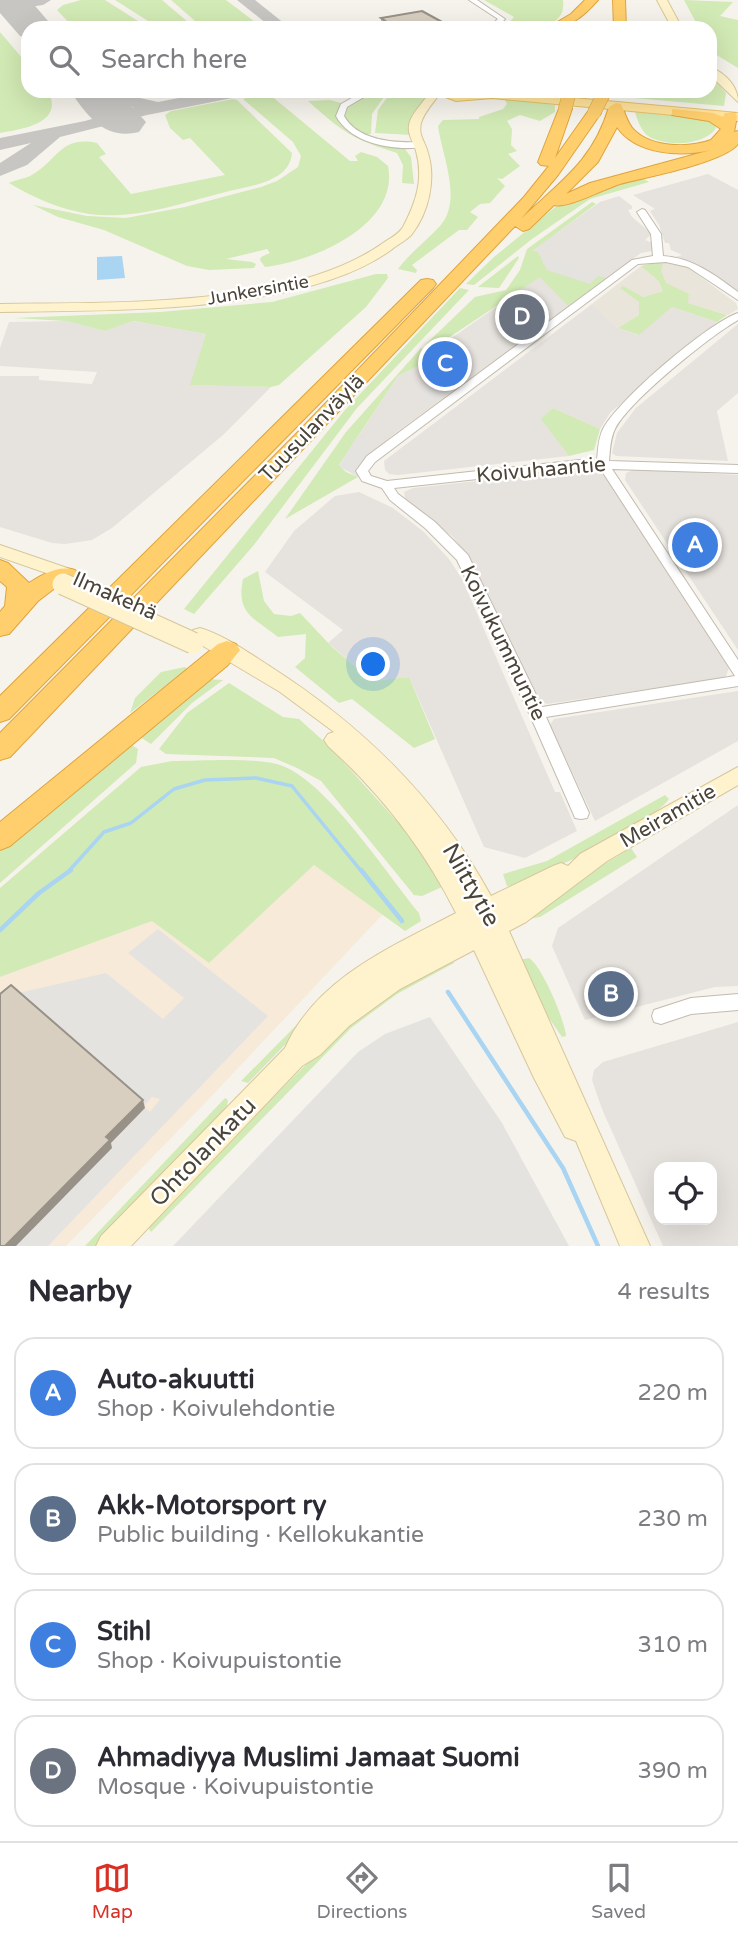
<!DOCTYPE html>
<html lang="en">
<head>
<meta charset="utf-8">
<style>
	body { margin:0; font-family:"Varela Round",sans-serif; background:#f7f7f7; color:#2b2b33 }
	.controls { position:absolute; right:21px; bottom:21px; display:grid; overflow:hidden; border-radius:14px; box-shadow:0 7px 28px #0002 }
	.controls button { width:63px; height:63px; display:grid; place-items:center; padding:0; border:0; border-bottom:2px solid #e1e1e2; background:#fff; color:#2b2b33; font:35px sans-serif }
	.you { position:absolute; left:374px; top:665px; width:24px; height:24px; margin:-18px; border:5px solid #fff; border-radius:50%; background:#1a73e8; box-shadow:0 0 0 10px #1a73e833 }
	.badge { display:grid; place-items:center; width:46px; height:46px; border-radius:50%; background:#d93025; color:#fff; font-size:23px; font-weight:700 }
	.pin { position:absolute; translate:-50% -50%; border:4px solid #fff; box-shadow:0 2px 7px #0006 }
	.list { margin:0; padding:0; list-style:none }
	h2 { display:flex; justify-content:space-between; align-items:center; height:91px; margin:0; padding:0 28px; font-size:30px }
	h2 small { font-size:23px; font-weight:400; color:#7c7c81 }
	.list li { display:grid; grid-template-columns:46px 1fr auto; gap:21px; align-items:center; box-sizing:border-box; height:112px; margin:0 14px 14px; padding:0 14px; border:2px solid #e1e1e2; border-radius:21px }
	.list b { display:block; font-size:26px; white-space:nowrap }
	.list p { margin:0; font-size:23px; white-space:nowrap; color:#7c7c81 }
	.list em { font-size:23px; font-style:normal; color:#7c7c81 }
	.icon { flex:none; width:38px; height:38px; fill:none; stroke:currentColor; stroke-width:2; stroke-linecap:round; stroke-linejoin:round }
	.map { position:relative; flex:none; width:738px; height:1246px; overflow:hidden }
	.search { position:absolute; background:#fff; box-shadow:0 7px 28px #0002; left:21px; right:21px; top:21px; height:77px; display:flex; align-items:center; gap:18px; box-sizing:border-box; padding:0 24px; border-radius:21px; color:#7c7c81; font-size:26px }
	.sheet { height:595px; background:#fff }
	nav { display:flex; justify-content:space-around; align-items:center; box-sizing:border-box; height:98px; border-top:2px solid #e1e1e2; background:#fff; font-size:19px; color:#7c7c81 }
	nav a { display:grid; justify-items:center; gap:4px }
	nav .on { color:#d93025 }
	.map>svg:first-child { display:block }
	.residential { fill:#eae5da }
	.commercial { fill:#f7ead8 }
	.industrial { fill:#e6e2dd; fill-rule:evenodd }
	.green { fill:#d2eab5 }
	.parking { fill:#e5e3e0 }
	.water { fill:#a9d4f2 }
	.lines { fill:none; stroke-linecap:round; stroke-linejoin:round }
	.stream-far1 { stroke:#a9d4f2; stroke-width:3.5 }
	.stream { stroke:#a9d4f2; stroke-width:4.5 }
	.taxiway { fill:#c8c6c3; fill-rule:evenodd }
	.runway { fill:#c8c6c3; fill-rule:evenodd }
	.street-casing { stroke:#c2bbae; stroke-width:2 }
	.secondary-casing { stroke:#d6c79b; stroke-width:2 }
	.primary-casing { stroke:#e6c16a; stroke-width:2 }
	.highway-casing { stroke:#e0a43c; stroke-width:2 }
	.street { fill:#fff; fill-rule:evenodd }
	.secondary { fill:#fff3cd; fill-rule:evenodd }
	.primary { fill:#ffe39c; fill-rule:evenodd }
	.highway { fill:#ffcf6e; fill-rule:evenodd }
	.secondary-bridge-casing { stroke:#d6c79b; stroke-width:23; stroke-linecap:butt }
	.highway-bridge-casing { stroke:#e0a43c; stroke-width:14; stroke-linecap:butt }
	.secondary-bridge { stroke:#fff3cd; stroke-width:21 }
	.highway-bridge { stroke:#ffcf6e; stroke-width:13 }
	.wall { fill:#bab2a6 }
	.shaded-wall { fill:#979187 }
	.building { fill:#d8cfc1; stroke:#979187; stroke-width:2 }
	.labels { text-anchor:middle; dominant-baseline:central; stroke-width:5; stroke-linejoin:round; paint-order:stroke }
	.far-street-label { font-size:18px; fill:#4b4439; stroke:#fff }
	.street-label { font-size:21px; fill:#4b4439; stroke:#fff }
	.near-street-label { font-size:24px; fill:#4b4439; stroke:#fff }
</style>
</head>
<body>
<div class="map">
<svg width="738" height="1246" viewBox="0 0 738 1246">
	<rect width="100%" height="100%" fill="#f6f3ec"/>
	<path class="residential" d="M667,262l20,5 49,36 2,6 -10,6 -41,-12 2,-9 -17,-6 -29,9 -22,-9 18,14v13l-21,13 -26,-24 49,-38z"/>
	<path class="commercial" d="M314,865l69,49 -177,188 -140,144h-66v-269l152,-56 57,42z"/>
	<g class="industrial">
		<path d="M708,174l30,16v101l-35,-24 -28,-10 7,-2 -11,-5 -2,-7h-4l-6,-18 -9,-14 5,-2 -22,-14z"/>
		<path d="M619,196l13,10v3l-4,1 4,7 20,17 -7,6 8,3 -1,8 -11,2 -248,182 -33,29 -2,13 -19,-11 59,-90 28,-14 -3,-4 116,-81 -8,-26 69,-49z"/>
		<path d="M592,304l26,24 20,7 34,-28 45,15 -107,91 -10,16 -47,-21 -11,11 27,37 -171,19 -9,-1 -4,-4 -1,-9z"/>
		<path d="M66,321l39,10 27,-10 74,13 -15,51 80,2 -48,48 -111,93 -20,12 -27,4 -13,-1 -52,-16v-151h39v4l53,4 5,-12 -97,-6v-18l9,-26z"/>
		<path d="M738,324v69l-21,18 11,50 -112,-5 -4,-3 5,-20 19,-25z"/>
		<path d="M589,469l15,5 125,194 -4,10 -178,26 -9,-4 -65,-137 -21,-27 -47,-37 -1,-7 9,-4z"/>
		<path d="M636,469l102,6v175l-113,-170 1,-7z"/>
		<path d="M359,492l34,16 31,24 25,27 13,20 93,213h5l17,39 -52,27 -41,-11 -75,-170 -36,4 -45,-38 15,-13 -78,-58 29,-41 41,-35z"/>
		<path d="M738,691v50l-143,80 -45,-96 4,-6z"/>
		<path d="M738,805v181l-23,1 -130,33 -33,-74 6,-18z"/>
		<path d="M738,1022v224h-75l-61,-137 -10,-29 2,-10 9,-8zM659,1167h53v53h-53z"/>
	</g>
	<g class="green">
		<path d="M81,0h24l44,28h-75l-17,-18 6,-5z"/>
		<path d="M115,0h47l33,28h-36z"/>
		<path d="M171,0h55l37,28h-60z"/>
		<path d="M484,0h79c4,32 -36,28 -59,28l10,-11z"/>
		<path d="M684,0l49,2 -13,14 18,4v48l-28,-17v-23h-11z"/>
		<path d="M0,32l28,33v26h20c17,32 -25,38 -48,42z"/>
		<path d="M710,74l16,19 -2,13 -101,-9v-4h9l56,3 22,-5z"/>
		<path d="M374,91h14l-16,23 -1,20 -4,1 -16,-8 -7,-13 5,-10z"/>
		<path d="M392,91h38l-18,44 -37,-2 3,-23z"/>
		<path d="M264,93l5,1 81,67h8l-3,-5 6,-4 16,5 11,9c12,60 -77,96 -123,101l-5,-7 1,-3 9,-4 -3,-4 -41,10 26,3 4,2 -2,4 -45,2 -22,-4 -83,-36 -46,-13 -25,-12 54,11 39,2 59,-11 76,-20 16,-6 21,-14 3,-11 -8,-14 -50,-43z"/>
		<path d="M504,98l51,7v7l-15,9 -20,-6 -13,6 5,8 -1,16 6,6 -9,3 12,12 -18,13 -5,-1 8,8 -15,17 -10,1 -10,8 8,5 -11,13h-8l-47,35 5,5 -1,3 -18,-4c12,-16 28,-28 42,-43 23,-26 2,-70 -2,-100l5,-6 36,-1v-2l24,-8 4,-5z"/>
		<path d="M233,99l4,1 55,53c-1,10 -5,16 -13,22 -17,11 -39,13 -57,18 -44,11 -87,27 -133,21 -30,-5 -55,-16 -80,-31 6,-3 14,-4 21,-7 28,-15 30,-41 67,-33l9,11 -7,3 32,37 94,-19 -35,-37 -7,2 -13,-12 -5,-13 6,-4z"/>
		<path d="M330,100l11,3 -5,12c6,26 47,28 68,33l7,9 3,27 -12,-1 1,-18 -6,-12c-43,-13 -56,-22 -89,-52z"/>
		<path d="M635,112l68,6 11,4 2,6c-11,18 -51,19 -68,8 -7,-5 -11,-17 -13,-24z"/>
		<path d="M640,177l9,5 -59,17 -58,40 -58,46 -8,-1 28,-27 60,-49 11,-6z"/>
		<path d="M592,202l4,2 -64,47 6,1 9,18 43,14 8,-8 8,2 -38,28 -28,-29 -107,71 -8,-3 50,-48 31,-7 14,-20 7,-21z"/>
		<path d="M518,256l1,2 -20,30 -21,-1z"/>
		<path d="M658,262h5l-2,9 5,12 23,11 -1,9 39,12 -10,7 -45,-15 -33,28 -21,-7 21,-13v-13l-19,-14 3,-2 20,11 20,-6 -4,-10 -18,-15z"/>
		<path d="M376,274h11l1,4 -22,29 -87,78 -8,2 -81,-2 16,-51 -73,-13 -28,10 -39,-10 -52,-3 146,-6 112,-10z"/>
		<path d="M460,288l9,2 -112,118 -104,138 -59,68 -10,-5 161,-199z"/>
		<path d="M421,348l11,4 -8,6 2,4 -28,14 -59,89 7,7 12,5 -73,42 61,-87z"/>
		<path d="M553,408l47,21 -6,21 -25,6 -28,-37z"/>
		<path d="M258,571l6,30 10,13 17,2 9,-3 32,34 41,34 36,-4 26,62 -21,9 -62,-49 -13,4 -44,-36 10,-9 1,-24 -28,3c-25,-20 -42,-23 -35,-58z"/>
		<path d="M185,667l2,2 -57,44 5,-15 26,-26z"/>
		<path d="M208,679l15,1 -31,23 -41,41 -14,-9z"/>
		<path d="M229,683l54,34 16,2 29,26 85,94 29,48 -20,9 -8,-1 -93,-114 -24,-13 -23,-10 -108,-4 -7,-5 28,-36z"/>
		<path d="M127,742l11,7 -2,14 -136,120v-37z"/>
		<path d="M172,761c28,0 82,-4 108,4 47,16 105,107 139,148l2,8 -16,10 -91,-66 -105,98 -57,-42 -152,56v-89l141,-121z"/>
		<path d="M665,795l4,4c-21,28 -117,70 -152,86l-10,1 -4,-12 44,-13z"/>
		<path d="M631,848l6,9 -97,60 -12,2 66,-49z"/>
		<path d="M423,931l-113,88 -62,64 -7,-2 107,-108z"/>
		<path d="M453,958l1,5 -57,31 -46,34 -200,204 -4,-7 199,-201 35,-27z"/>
		<path d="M529,958c13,8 36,63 37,78l-4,1 -24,-35 -19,-42z"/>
		<path d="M225,1098l3,2 -1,6 -130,140h-12z"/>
	</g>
	<g class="parking">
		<path d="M550,258l44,14 9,-7 7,2 -13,10 -6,-1 -7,5 -37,-11 3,-4 -8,-2z"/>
		<path d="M444,369l8,9 -6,4 10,4 -26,18 -14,-6 4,-3 -6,-2 15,-11 6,2 7,-5 -6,-9z"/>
		<path d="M358,435l15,4 -14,23 -1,15 -19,-11z"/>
		<path d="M158,929l110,87 -220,230h-32l93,-101 36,-37 5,4 10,-13 -8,-2 -9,10 -129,-113 92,-21 57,46 21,-21 -56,-45z"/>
		<path d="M430,1017l72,106 67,123h-396l185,-194 27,-18z"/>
	</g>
	<path class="water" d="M122,256l3,22 -28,2v-23z"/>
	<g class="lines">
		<path class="stream-far1" d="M68,872l36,-40 27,-9 43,-34 31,-9 51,-2 36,8 70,86"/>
		<g class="stream">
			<path d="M361,870l41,51"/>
			<path d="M0,930l39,-37 32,-23"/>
			<path d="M448,992l115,176 35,78"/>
		</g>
		<g class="taxiway">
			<path d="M10,0h41l-8,5 -43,6v-10z"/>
			<path d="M237,0h18l35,28h-18z"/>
			<path d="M86,91h23l49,11 57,-11h36l-9,5 -95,19 -87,22 -33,28 -27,11v-13l31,-20 -31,7v-12l85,-17 49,-14 -28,-4z"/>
		</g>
		<g class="runway">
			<path d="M0,0h30l24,28h-26v10l-8,-2 -20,-23z"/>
			<path d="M70,91h47l29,31 -7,10c-34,8 -50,-14 -69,-41z"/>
		</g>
		<g class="street-casing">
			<g id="street">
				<path d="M469,0h8l28,19 -9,9h-8l10,-9z"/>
				<path d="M364,91h10l-27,16 -3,9c14,25 50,27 76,26l4,3 -1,2c-29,4 -72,-3 -87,-31l5,-12z"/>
				<path d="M642,209l3,1 16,24 2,22c30,2 52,19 75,36v8l-50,-33 -22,-5 -28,2 -263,198 -7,9 3,5 16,5 193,-21 17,1c1,-11 1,-22 6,-32 15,-29 105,-106 135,-116v7c-28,16 -109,81 -123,109 -5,10 -5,22 -6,32l129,4v8l-126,-4 126,191v26l-192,31 43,96 -2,5 -6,1 -6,-1 -2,-5 -44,-100 -72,-153 -32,-32 -35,-28 -8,-12 -20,-7 -6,-10 11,-15 265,-196 21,-4 -2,-22 -14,-22zM580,468h20l135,208 -193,31 -74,-152 -33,-33 -37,-28 -4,-6z"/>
				<path d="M738,994v16l-47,4 -30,10 -7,-2 -2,-6 2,-6 37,-12z"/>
			</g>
		</g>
		<g class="secondary-casing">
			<g id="secondary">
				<path d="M657,0h10l15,28h-10z"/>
				<path d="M710,67c15,6 28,19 28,35l-28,-27z"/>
				<path d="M431,91l10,1c-6,9 -17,20 -20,31 -3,13 4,18 7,30 8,26 1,59 -16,81 -5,6 -15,11 -21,16 -90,65 -282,60 -391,62v-8c111,-2 291,5 383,-61 6,-4 16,-9 20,-16 13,-25 21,-48 13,-76 -3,-11 -10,-17 -6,-30 4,-10 15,-21 21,-30z"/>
				<path d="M0,545l79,27 2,4 -9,6 -72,-25z"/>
				<path d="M200,628c24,7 49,25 71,39 92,59 167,132 220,229l62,-30 8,-3 7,3 12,-12 158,-87v18l-131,76 -81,61 -17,9 141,315h-30l-44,-105 -11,-4 -31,-59 -60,-128 -74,39 -51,37 -29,29 -18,11 -171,180h-35l5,-10 184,-188c31,-70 108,-102 171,-135 -32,-64 -75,-119 -128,-167l-4,-6 4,-6 6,-2 -54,-40 -87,-52 -3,-5 3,-5z"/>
			</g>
		</g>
		<g class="primary-casing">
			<path id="primary" d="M430,91l27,2 41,-2 240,22v8l-246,-23 -36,3z"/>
		</g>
		<g class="highway-casing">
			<g id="highway">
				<path d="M585,0h13c-15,17 -28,28 -51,28l24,-14z"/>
				<path d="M613,0h12l1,28h-12z"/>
				<path d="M616,103l5,1c4,8 6,19 13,26 18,18 55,18 77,10l10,-11 -12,-8 -37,-6v-6l41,4 10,4 2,-4h10l2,3 -3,16 4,-1v13c-15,19 -92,33 -118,40 -16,5 -53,25 -66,21l-25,24 -6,2 -8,-5 -505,531 -10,3v-27l297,-300 227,-236 25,-31 -8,-1 -3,-3 22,-56h10l2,3 -17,49 34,-48 5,-1 7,4 -43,62 -37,44c40,-38 72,-58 88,-112zM617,127c19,28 64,30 94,23l-121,33 -24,11 32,-32z"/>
				<path d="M427,279l6,1 3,4 -3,4 -424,431 -9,3v-26l421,-416z"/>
				<path d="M0,560l8,3 21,20c14,-9 30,-18 46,-13l4,5 -4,5 -20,8 -17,13 -29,33 -9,2v-24l5,-6 2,-19 -7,-6z"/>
				<path d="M227,641l9,3 4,6 -12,15 -218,181 -10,4v-28l218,-178z"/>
			</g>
		</g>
		<use href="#street" class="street"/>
		<use href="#secondary" class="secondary"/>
		<use href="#primary" class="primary"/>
		<use href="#highway" class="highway"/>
		<g class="secondary-bridge-casing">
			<path id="secondary-bridge" d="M63,584l130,59"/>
		</g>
		<g class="highway-bridge-casing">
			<g id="highway-bridge">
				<path d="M565,109l5,-18"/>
				<path d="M594,113l11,-22"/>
			</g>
		</g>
		<use href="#secondary-bridge" class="secondary-bridge"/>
		<use href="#highway-bridge" class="highway-bridge"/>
	</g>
	<path class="wall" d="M381,18l72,10h-62l-10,-7z"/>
	<path class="shaded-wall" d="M143,1100l2,8 -34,35 1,5 -96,98h-11l101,-109z"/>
	<g class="building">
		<path d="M422,11l31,17h-57l-15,-10z"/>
		<path d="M11,985l132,115 -37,37 4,3 -105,106h-5v-252z"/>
	</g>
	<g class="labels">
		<g class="far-street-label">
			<text transform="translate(258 290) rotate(-10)">Junkersintie</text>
		</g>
		<g class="street-label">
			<text transform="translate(312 428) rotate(-46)">Tuusulanväylä</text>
			<text transform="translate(541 470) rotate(-5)">Koivuhaantie</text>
			<text transform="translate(115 596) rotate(24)">Ilmakehä</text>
			<text transform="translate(503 643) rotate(64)">Koivukummuntie</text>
			<text transform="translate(668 816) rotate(-30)">Meiramitie</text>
		</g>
		<g class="near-street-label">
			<text transform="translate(471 885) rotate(60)">Niittytie</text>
			<text transform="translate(203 1152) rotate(-46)">Ohtolankatu</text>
		</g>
	</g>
</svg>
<div class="controls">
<button><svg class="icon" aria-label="locate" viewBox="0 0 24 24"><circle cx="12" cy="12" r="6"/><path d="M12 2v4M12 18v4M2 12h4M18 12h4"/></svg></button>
</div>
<div class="you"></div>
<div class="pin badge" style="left:695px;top:545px;background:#3f7fe0">A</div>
<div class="pin badge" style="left:611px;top:994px;background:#5c6f8a">B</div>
<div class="pin badge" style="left:445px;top:364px;background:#3f7fe0">C</div>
<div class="pin badge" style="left:522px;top:317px;background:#6b7280">D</div>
<div class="search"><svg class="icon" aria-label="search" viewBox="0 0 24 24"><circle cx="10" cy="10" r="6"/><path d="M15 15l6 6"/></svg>Search here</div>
</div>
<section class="sheet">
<h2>Nearby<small>4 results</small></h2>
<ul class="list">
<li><span class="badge" style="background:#3f7fe0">A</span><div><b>Auto-akuutti</b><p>Shop · Koivulehdontie</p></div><em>220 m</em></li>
<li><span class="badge" style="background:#5c6f8a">B</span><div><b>Akk-Motorsport ry</b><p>Public building · Kellokukantie</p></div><em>230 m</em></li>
<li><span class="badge" style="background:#3f7fe0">C</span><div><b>Stihl</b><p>Shop · Koivupuistontie</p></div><em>310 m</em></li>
<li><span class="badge" style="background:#6b7280">D</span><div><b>Ahmadiyya Muslimi Jamaat Suomi</b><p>Mosque · Koivupuistontie</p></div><em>390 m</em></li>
</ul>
</section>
<nav>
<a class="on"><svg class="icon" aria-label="map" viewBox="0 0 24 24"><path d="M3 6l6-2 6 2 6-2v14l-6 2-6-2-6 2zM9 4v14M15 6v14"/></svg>Map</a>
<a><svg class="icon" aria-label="directions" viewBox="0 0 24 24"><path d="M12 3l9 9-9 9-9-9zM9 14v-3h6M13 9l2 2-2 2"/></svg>Directions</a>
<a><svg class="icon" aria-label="saved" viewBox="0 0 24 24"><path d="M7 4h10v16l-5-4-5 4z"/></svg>Saved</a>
</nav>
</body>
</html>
